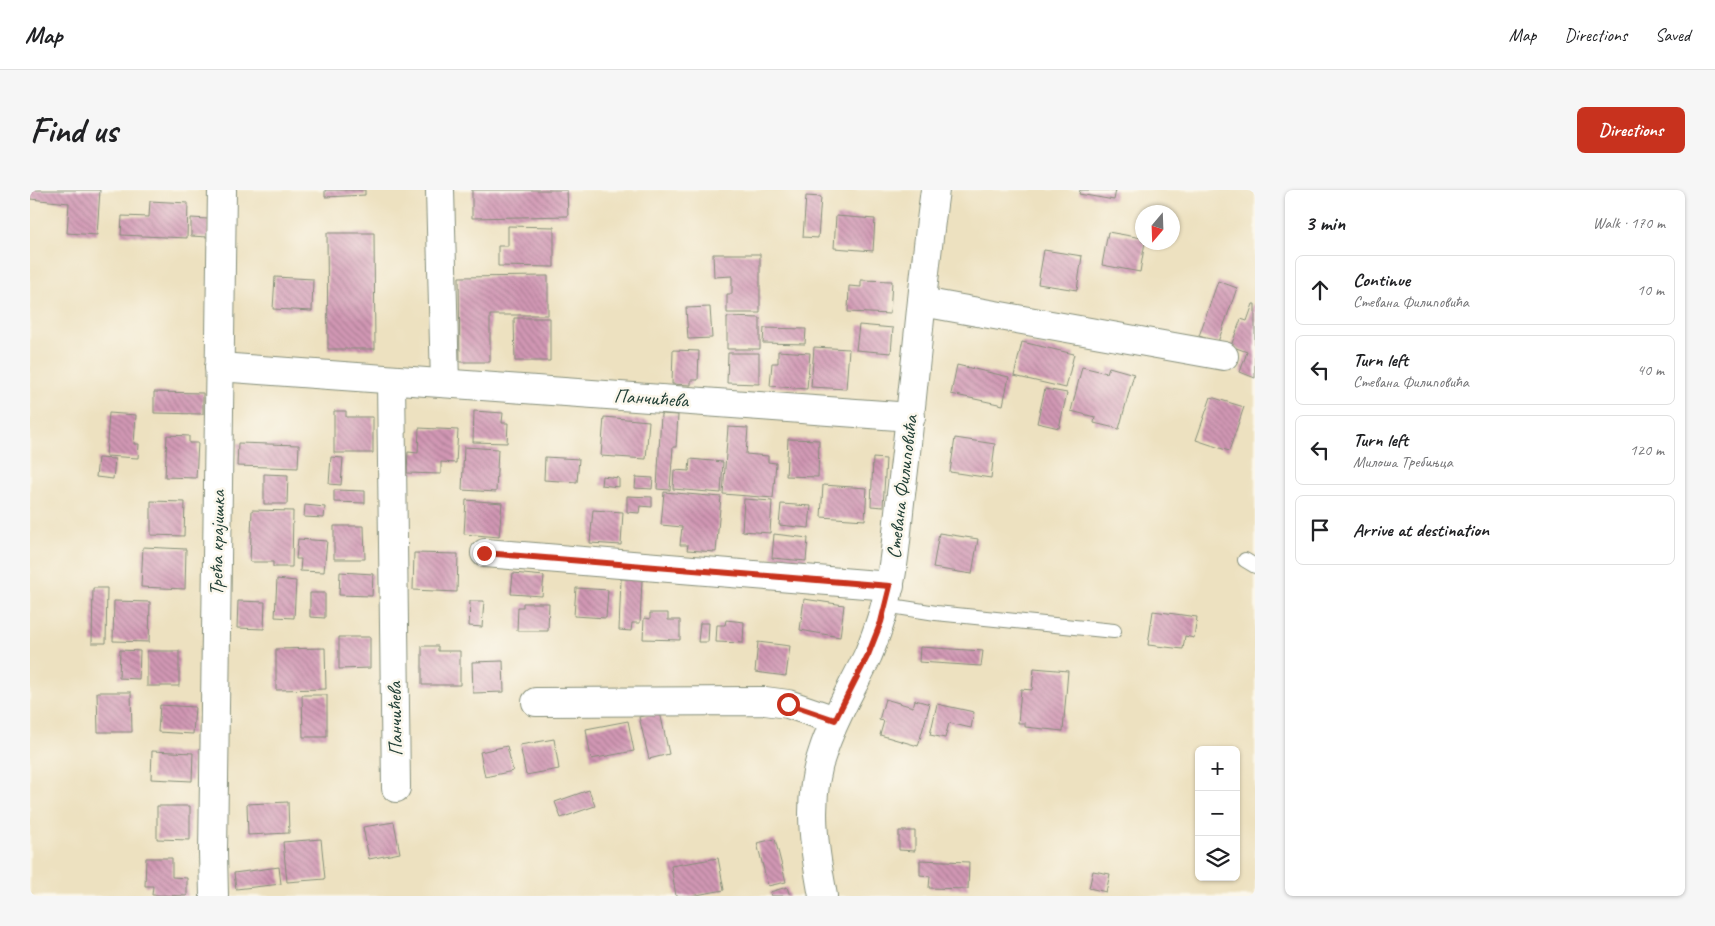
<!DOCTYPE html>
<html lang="en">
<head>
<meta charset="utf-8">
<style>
	body { margin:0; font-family:Caveat,sans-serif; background:#f6f6f6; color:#202124 }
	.controls { position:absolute; right:15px; bottom:15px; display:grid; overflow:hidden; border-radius:8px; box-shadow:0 1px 4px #0004 }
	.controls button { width:45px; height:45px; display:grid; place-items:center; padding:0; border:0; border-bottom:1px solid #e0e0e0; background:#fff; color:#202124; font:25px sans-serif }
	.compass { position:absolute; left:1105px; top:15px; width:45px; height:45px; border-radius:50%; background:#fff; box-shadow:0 1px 4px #0004; rotate:199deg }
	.stop { position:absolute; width:15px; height:15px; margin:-11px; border:4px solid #c8321e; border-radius:50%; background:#fff }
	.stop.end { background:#c8321e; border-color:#fff; box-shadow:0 1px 5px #0008 }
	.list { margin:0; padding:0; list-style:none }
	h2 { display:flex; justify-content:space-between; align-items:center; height:65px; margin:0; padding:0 20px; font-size:21px }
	h2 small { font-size:16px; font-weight:400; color:#757577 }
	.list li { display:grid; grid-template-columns:32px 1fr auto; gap:15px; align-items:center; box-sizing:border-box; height:70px; margin:0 10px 10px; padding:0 10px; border:1px solid #e0e0e0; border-radius:8px }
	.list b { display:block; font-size:19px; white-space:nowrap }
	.list p { margin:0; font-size:16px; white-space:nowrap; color:#757577 }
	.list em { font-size:16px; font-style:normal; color:#757577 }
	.icon { flex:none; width:28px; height:28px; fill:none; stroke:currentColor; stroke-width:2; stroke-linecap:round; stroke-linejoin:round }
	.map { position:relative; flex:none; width:1225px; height:706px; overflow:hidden; border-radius:8px }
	header { display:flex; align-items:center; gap:30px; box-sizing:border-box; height:70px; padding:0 25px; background:#fff; border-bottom:1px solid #e0e0e0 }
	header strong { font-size:24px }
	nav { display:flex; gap:28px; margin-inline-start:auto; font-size:18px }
	.intro { display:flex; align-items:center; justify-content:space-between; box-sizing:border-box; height:120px; padding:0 30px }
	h1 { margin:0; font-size:35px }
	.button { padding:12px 22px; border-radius:8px; background:#c8321e; color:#fff; font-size:18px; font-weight:700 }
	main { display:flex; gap:30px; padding:0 30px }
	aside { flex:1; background:#fff; border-radius:8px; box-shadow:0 1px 4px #0004 }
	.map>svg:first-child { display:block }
	.building { fill:url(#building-back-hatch) }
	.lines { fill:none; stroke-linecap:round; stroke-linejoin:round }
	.lane-casing { stroke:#868f7a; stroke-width:16 }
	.street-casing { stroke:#868f7a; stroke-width:30 }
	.secondary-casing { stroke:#868f7a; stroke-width:30 }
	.lane { stroke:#fff; stroke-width:14 }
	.street { stroke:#fff; stroke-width:28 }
	.secondary { stroke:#fff; stroke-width:28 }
	.route { stroke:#c8321e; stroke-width:6 }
	.labels { text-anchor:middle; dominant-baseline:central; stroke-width:5; stroke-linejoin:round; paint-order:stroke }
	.street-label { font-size:20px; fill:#1f3d34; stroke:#fbf7ec }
</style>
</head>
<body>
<header>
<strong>Map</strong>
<nav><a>Map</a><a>Directions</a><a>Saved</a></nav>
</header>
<div class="intro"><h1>Find us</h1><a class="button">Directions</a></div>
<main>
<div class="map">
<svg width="1225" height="706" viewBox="0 0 1225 706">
	<defs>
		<pattern id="building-back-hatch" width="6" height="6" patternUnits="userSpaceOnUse" patternTransform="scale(1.25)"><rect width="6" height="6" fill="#d197b4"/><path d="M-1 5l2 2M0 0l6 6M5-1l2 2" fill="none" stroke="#a97c93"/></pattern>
	</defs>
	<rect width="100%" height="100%" fill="#fbf7ec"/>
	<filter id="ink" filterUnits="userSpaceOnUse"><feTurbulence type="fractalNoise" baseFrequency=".02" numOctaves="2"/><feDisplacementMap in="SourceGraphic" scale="10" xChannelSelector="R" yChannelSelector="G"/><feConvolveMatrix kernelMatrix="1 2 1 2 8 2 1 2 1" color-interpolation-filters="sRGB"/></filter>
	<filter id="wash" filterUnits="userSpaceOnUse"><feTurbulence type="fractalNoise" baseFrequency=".0096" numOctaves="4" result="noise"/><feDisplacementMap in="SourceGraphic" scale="20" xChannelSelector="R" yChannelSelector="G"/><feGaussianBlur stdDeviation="1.12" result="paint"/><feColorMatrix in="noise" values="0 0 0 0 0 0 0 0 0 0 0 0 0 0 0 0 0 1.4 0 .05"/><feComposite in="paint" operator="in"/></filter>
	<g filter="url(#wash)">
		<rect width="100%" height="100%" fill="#ede1c0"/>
		<g id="blocks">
			<g class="building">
				<path d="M0,0h70l-3,45 -30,-2 2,-30 -39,-4z"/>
				<path d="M295,0h40v5l-40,2z"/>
				<path d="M442,0h95l1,26 -96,2z"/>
				<path d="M1050,0h36l-2,10 -35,-6z"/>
				<path d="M776,6l15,1 -3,41 -15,-1z"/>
				<path d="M120,11l38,2 -1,35 -66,-3 1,-19 27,1z"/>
				<path d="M806,26l39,3 -2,32 -39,-3z"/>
				<path d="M161,28l17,1v18l-17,-1z"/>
				<path d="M478,36l46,1v40l-56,-1v-20h10z"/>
				<path d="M1078,42l34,6v4h3l-5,30 -38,-7z"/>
				<path d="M297,43h47l1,116h-47z"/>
				<path d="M1014,60l38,6 -5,34 -39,-6z"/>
				<path d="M683,64h47v59h-33v-19h5v-18l-18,1z"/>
				<path d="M518,86v39h-58v47h-30l-1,-85z"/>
				<path d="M245,87l38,2 -1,32 -39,-2z"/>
				<path d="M831,90l31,1 -2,33 -42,-2 1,-26 12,1z"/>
				<path d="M1188,91l19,7 -19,54 -19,-6z"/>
				<path d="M1223,114h2v74l-15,-6 7,-20 -16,-6 10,-27 6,2z"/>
				<path d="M680,117l2,31 -24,1 -2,-31z"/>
				<path d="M697,127l33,1v31h-33z"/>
				<path d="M484,128h36v43h-35z"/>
				<path d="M829,135l34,3 -2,25 -35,-3z"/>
				<path d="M734,138l42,1 -1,15 -42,-1z"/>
				<path d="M992,152l52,12 -8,34 -52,-12z"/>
				<path d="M784,157l35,2 -3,40 -35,-2z"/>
				<path d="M643,160l26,1 -1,29h-7v5l-19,-1z"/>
				<path d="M748,161l32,2 -3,36 -37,-3 2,-23h6z"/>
				<path d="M698,163h31v31l-32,-1z"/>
				<path d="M927,175l52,12 -6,28 -52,-11z"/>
				<path d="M1052,177l25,6 2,-6 25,7 -15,55 -25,-6 1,-6 -24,-6z"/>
				<path d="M1015,199l22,4 -8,35 -22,-5z"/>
				<path d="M124,202l49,1v21l-49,-1z"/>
				<path d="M1181,207l33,10 -15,44 -33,-11z"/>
				<path d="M304,221h12v6h27v36h-39z"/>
				<path d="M444,221l29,2 -1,10h6l-1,20 -34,-1z"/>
				<path d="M79,223l27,2 -2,29h5l-1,14 -32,-2z"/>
				<path d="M631,224l17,1 -2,32h-3l-3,43 -13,-1z"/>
				<path d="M574,227l45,4 -3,38 -45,-3z"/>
				<path d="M698,237l20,1 -2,26 22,2v6l8,1 -3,35 -50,-4z"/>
				<path d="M389,238l39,2 -2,33 -15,-1v12l-34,-1 1,-21 10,1z"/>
				<path d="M137,245l22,1v7h9l-2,35 -31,-1z"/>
				<path d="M925,248l40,6 -4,34 -41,-6z"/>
				<path d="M758,249l31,1 -1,37 -32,-1z"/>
				<path d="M208,253l61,2 -1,23 -61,-2z"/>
				<path d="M434,257l34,2 -2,43 -34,-2z"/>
				<path d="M301,267l12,1 -2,27 -12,-1z"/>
				<path d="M515,267l34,2 -2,23 -33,-2z"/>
				<path d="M68,268l17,1 -2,20 -17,-2z"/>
				<path d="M843,268l13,1 -3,48 -12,-1z"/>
				<path d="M660,269l33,3 -2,31 -48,-4 1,-19 15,1z"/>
				<path d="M234,284l24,1 -1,29h-23z"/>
				<path d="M572,286l17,2v9l-18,-2z"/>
				<path d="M606,287l17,1 -1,11 -17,-1z"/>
				<path d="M793,295l44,3 -2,32 -44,-3z"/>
				<path d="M304,300l31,1v12l-31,-1z"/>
				<path d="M634,302l57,5 -5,55 -29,-2 1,-5h-8l2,-18 -21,-2z"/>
				<path d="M597,306l25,1v10l-12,-1 -1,7 -12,-1z"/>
				<path d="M714,309l28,2 -2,32 -28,-2z"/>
				<path d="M436,310l36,3 -3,34 -35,-3z"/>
				<path d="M121,311l34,1 -1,34 -33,-1z"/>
				<path d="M751,314l30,2 -2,22 -30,-3z"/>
				<path d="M275,315l20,2 -1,11 -20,-1z"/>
				<path d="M222,320l41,1 -1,56h-19v-5h-23z"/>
				<path d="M563,320l30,2 -2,33 -31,-2z"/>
				<path d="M304,336h30l1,33h-31z"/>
				<path d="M909,343l39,6 -6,35 -39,-6z"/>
				<path d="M744,344l34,4 -2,23 -34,-3z"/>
				<path d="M268,349l29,2 -3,31 -24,-1 1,-12h-5z"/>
				<path d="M113,357l43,2 -1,40 -44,-2z"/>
				<path d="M384,363l44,1 -1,38 -44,-2z"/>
				<path d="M310,382l33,2 -1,22 -33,-1z"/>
				<path d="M483,383l31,3 -2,20 -31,-2z"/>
				<path d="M247,389l19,2 -2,37 -19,-1z"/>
				<path d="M591,389l21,1 -2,43h-8l-1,8 -12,-1z"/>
				<path d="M63,398h14l-1,55h-14z"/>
				<path d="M546,398l32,2 -2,28 -32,-2z"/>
				<path d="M280,403h15v25l-15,-1z"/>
				<path d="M774,409l40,6 -4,32 -40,-7z"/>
				<path d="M84,411l36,1 -1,40 -36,-1z"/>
				<path d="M208,411l27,1 -1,27 -27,-1z"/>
				<path d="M440,411h14l-2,26 -13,-1z"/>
				<path d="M493,413h26l-1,28h-31l1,-24h5z"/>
				<path d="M1123,421l44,6 -3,21 -9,-2 -2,13 -35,-4z"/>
				<path d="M620,423h18v7h12v20l-37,-1 1,-21 6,1z"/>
				<path d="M696,430l18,2 -1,21 -27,-1 1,-17h8z"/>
				<path d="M670,433h9l-1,19h-10z"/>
				<path d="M309,447h31v31l-31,1z"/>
				<path d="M728,452l32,4 -4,30 -31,-4z"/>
				<path d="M392,456h16v5h22v34h-38z"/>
				<path d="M890,457l63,4 -2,15 -62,-4z"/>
				<path d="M295,458l1,41 -50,1v-41z"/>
				<path d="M90,460l20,1 -1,28 -20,-1z"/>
				<rect x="117" y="461" width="32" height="35"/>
				<path d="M473,471l1,31 -31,1 -1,-31z"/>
				<path d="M1004,478l34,3 -5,60 -38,-4v-4h-7l3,-34 11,1z"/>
				<path d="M67,502h34l1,40h-34z"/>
				<path d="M272,505h25v42h-24z"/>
				<path d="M855,509l28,8 2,-7 15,4 -12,42 -38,-11 4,-14 -5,-1z"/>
				<path d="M907,514l37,8 -3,16 -22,-5 -4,15 -15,-3z"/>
				<path d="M130,515l35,2 -2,27 -35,-2z"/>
				<path d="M630,522l9,42 -20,5 -10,-42z"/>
				<path d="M598,531l6,30 -43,8 -5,-30z"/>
				<path d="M524,549l5,30 -33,6 -6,-30z"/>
				<path d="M477,556l6,25 -28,6 -5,-25z"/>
				<path d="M122,561l41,2 -1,28 -41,-2z"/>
				<path d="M559,600l6,16 -34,12 -6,-16z"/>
				<path d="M258,612l1,31 -41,2 -1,-31z"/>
				<path d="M127,616h33v34l-33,-1z"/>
				<path d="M364,632l6,31 -31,6 -6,-32z"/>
				<path d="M869,641h16v20l-16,-1z"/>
				<path d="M291,649l4,40 -38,3 -4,-40z"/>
				<path d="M745,649l11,43 -18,4 -11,-43z"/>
				<path d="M116,668h26v19l15,1v18l-35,-1 1,-9h-8z"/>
				<path d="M688,668l6,32 -33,6h-15l-5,-30z"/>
				<path d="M890,670l49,2 -1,27 -39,-1 1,-12 -10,-1z"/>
				<path d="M249,677l2,17 -45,5 -2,-16z"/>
				<path d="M1063,681l17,3 -4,18 -17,-4z"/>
				<path d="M757,697l3,9h-19l-1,-4z"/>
			</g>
		</g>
	</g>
	<g filter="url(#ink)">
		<use href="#blocks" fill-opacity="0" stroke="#868f7a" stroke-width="1"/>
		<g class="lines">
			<g class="lane-casing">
				<g id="lane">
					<path d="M1215,370l10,6"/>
					<path d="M855,415l51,8 178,18"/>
				</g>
			</g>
			<g class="street-casing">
				<g id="street">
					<path d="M410,0l5,193"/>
					<path d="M892,112l302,54"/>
					<path d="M189,177l692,50"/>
					<path d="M361,190l5,408"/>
					<path d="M455,363l405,33"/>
					<path d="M506,512l229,-1 23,3 47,16"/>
					<path d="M184,706l-1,-43 9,-663"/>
				</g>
			</g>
			<g class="secondary-casing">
				<path id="secondary" d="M793,706c-9,-48 -17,-98 0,-145 11,-34 30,-64 45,-96 9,-22 17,-44 21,-68 7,-30 8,-62 12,-93 13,-101 20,-203 34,-304"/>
			</g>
			<use href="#lane" class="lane"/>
			<use href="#street" class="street"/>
			<use href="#secondary" class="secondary"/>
		</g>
	</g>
	<g class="lines" filter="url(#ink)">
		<path class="route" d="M454,363l406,33 -9,36 -13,33 -33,65 -47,-16"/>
	</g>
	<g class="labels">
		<g class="street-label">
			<text transform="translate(621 208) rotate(4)">Панчићева</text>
			<text transform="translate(872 297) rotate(-83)">Стевана Филиповића</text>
			<text transform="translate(187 353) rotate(-89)">Трећа крајишка</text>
			<text transform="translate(365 529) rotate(-91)">Панчићева</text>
		</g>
	</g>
</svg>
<div class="controls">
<button>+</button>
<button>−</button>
<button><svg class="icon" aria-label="layers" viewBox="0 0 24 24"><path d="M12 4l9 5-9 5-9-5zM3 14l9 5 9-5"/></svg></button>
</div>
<svg class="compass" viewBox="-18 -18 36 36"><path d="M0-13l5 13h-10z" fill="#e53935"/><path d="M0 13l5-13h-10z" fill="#757577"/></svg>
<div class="stop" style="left:758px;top:514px"></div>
<div class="stop end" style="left:454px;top:363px"></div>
</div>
<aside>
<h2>3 min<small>Walk · 170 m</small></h2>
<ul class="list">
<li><svg class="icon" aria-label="ahead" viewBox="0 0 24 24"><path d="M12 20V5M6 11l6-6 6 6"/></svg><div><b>Continue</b><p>Стевана Филиповића</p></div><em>10 m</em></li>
<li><svg class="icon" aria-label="left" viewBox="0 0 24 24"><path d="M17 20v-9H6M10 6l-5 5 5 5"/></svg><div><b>Turn left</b><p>Стевана Филиповића</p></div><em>40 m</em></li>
<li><svg class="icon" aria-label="left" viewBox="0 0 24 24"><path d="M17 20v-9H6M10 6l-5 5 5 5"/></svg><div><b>Turn left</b><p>Милоша Требињца</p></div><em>120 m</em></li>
<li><svg class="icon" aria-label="arrive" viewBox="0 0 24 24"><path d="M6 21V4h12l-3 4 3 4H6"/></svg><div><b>Arrive at destination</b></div></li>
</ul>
</aside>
</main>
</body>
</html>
